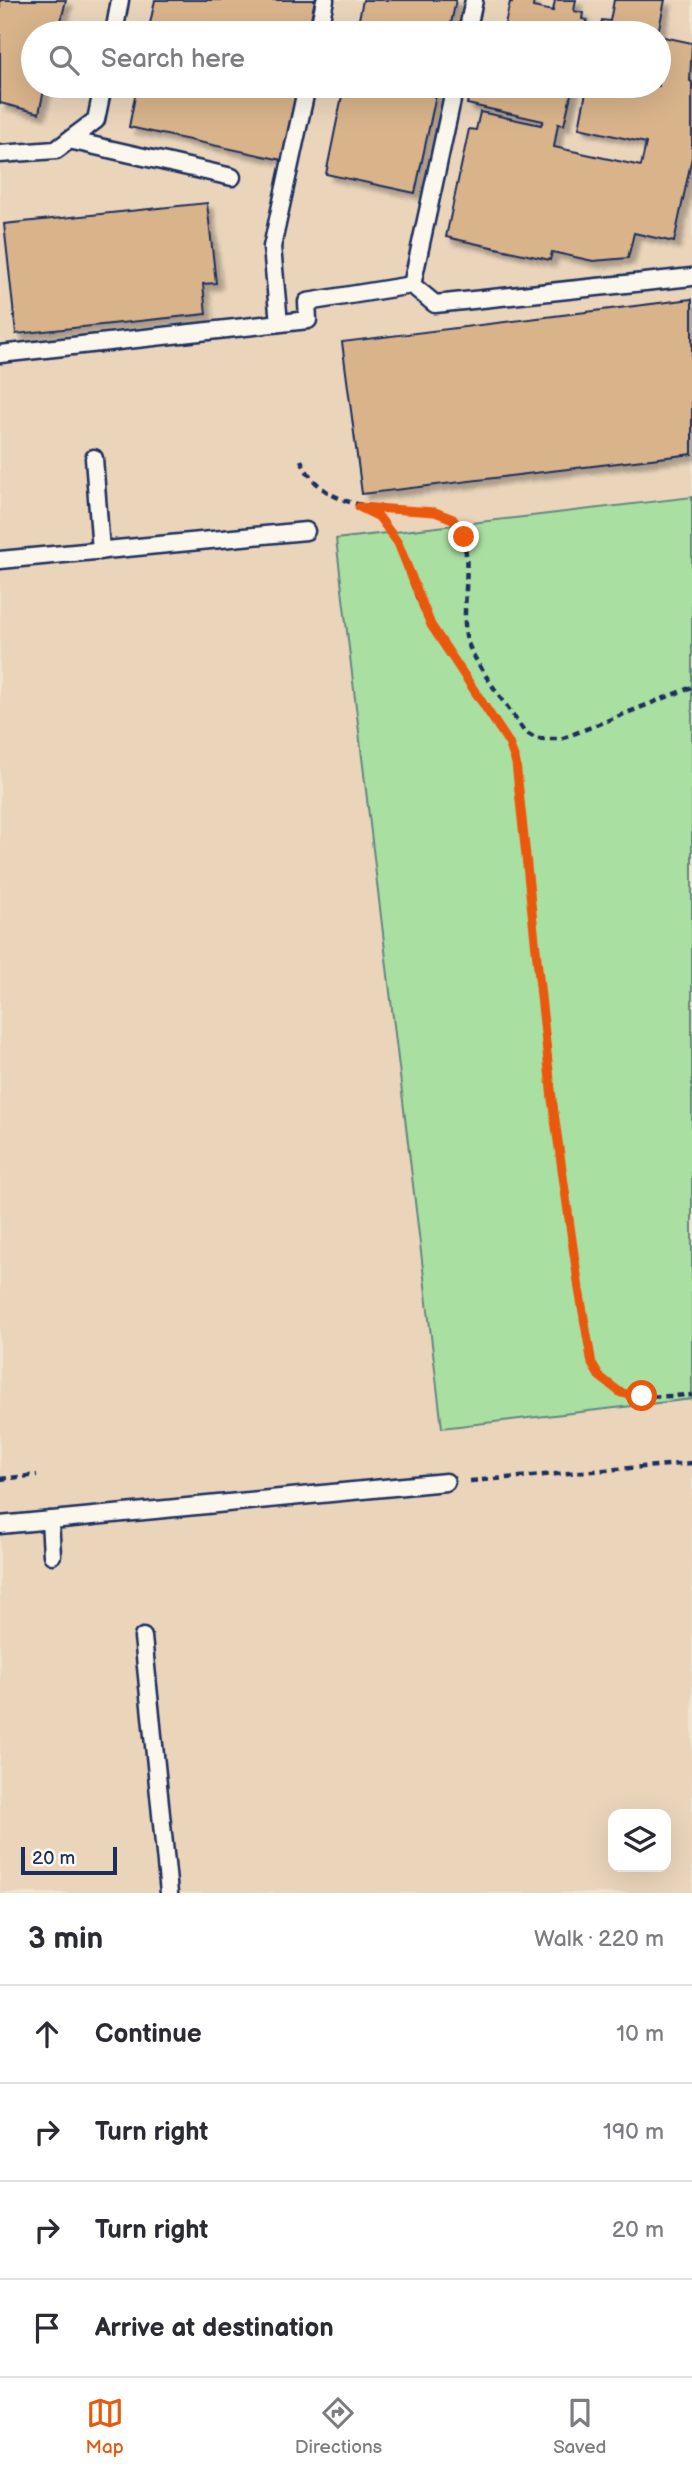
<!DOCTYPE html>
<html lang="en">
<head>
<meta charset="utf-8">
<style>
	body { margin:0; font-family:"Balsamiq Sans",sans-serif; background:#f7f7f7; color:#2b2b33 }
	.controls { position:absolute; right:21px; bottom:21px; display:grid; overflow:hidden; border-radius:14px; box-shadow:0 7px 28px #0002 }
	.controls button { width:63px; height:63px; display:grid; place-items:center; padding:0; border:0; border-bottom:2px solid #e1e1e2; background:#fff; color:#2b2b33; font:35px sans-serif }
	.scale { position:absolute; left:21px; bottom:18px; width:96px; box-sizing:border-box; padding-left:7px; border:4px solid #1b2f5e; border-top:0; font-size:19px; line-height:24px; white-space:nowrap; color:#1b2f5e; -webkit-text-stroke:5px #fbf7ec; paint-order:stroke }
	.stop { position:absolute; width:21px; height:21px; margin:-16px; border:5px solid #ea580c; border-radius:50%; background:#fff }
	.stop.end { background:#ea580c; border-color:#fff; box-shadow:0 2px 7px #0008 }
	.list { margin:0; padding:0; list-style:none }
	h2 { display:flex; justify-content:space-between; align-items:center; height:91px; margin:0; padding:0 28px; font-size:30px }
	h2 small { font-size:23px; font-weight:400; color:#7c7c81 }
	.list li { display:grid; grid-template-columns:46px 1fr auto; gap:21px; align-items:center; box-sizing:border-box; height:98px; padding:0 28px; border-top:2px solid #e1e1e2 }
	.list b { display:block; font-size:26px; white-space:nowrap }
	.list em { font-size:23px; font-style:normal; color:#7c7c81 }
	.icon { flex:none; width:38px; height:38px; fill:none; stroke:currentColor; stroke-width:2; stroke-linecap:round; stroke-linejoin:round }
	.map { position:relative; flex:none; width:692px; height:1893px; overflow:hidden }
	.search { position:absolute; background:#fff; box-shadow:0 7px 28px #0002; left:21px; right:21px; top:21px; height:77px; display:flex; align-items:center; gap:18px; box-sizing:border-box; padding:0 24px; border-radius:38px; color:#7c7c81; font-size:26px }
	.sheet { height:483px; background:#fff }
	nav { display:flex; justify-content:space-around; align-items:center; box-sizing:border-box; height:98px; border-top:2px solid #e1e1e2; background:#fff; font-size:19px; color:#7c7c81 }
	nav a { display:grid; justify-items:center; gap:4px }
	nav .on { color:#ea580c }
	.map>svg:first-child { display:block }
	.built { fill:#ead5bb; fill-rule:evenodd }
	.green { fill:#aadfa2; stroke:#628780; stroke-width:2 }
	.building { fill:#d9b48b; stroke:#1b2f5e; stroke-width:2; filter:url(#shadow) }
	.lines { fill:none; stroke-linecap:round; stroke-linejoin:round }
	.lane-casing { stroke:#1b2f5e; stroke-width:21 }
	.path { stroke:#1b2f5e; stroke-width:4.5; stroke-dasharray:7 5; stroke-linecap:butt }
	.lane { stroke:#fbf7ec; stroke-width:16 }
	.route { stroke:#ea580c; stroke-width:9 }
</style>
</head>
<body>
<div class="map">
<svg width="692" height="1893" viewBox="0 0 692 1893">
	<defs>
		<filter id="shadow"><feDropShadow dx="6" dy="6" stdDeviation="2" flood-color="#0004"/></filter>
	</defs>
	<rect width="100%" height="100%" fill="#f1e3cf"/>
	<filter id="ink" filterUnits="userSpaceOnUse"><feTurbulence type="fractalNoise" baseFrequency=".0143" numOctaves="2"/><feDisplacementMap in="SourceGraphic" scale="14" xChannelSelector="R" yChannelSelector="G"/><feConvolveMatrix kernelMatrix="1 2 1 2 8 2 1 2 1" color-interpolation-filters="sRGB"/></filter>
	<g filter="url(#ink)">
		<path class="built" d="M0,0h692v1893h-692zM33,33h626v53h-626zM613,1814h53v53h-53z"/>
		<path class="green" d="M692,497v902l-250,29 -106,-889z"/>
		<g class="building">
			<path d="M0,0h66l-8,33h-25v53h12l-6,27 -39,-10z"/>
			<path d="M155,0h160l-7,33h-160z"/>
			<path d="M363,0h93l-7,33h-93z"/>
			<path d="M512,0h22l-1,7 20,4 2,-11h21l-2,11 9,2 -1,6 5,1 -2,13h-82l7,-31 2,1z"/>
			<path d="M614,0h51l-7,33h-59l3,-13 8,1z"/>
			<path d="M659,36l33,7 -2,38 2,1v75l-18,85 -40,-9 -6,25 -35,3 -41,-9 -2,8 -104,-23 23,-108 7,1 4,-18 61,13 2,-4 -76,-17 3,-18h103l-9,39 -6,-1 -4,23 87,19 5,-23 -67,-15 8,-41 -7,-1h79z"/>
			<path d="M137,86h161l-16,74 -153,-33z"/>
			<path d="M344,86h94l-23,107 -89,-19z"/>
			<path d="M207,203l9,80 -13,1 3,30 -190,20 -12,-110z"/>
			<path d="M692,299v155l-330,40 -20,-152z"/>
		</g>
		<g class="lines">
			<g class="lane-casing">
				<g id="lane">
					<path d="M114,33l6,-33"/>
					<path d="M318,33l7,-33"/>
					<path d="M467,33l7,-33"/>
					<path d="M69,140l163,37"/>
					<path d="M0,154l56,-4 40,-30 7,-34"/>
					<path d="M412,285l23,19 257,-27"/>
					<path d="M279,323l-7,-76 35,-161"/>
					<path d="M0,354l308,-34 -1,-18 105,-17 43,-199"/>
					<path d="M94,458l7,93"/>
					<path d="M0,560l306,-29"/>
					<path d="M50,1520l2,35"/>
					<path d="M0,1525l446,-43"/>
					<path d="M143,1637l26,256"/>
				</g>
			</g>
			<g class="path">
				<path d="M301,460c20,48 74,48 119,51 11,1 27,2 35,10 21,26 6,82 11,115 3,21 44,74 58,95l12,8h25l131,-52"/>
				<path d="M359,507l20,10 19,26 21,58 12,24 78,118 7,20c18,162 34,324 57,486 4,24 13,109 25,125 22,29 62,22 94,21"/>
				<path d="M0,1479l37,-4"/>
				<path d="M470,1481l222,-18"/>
			</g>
			<use href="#lane" class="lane"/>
		</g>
	</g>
	<g class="lines" filter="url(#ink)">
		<path class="route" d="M464,537l-11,-18 -18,-7 -76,-5 20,10 19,26 33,82 78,118 7,20 36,336 27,190 13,75 7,12 22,17 21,3"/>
	</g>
</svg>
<div class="controls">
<button><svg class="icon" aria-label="layers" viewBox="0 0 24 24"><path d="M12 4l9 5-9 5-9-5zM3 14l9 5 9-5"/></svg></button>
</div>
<div class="scale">20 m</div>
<div class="stop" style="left:642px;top:1396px"></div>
<div class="stop end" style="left:464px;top:537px"></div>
<div class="search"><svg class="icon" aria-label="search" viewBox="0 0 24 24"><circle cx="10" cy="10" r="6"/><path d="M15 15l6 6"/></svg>Search here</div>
</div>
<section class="sheet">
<h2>3 min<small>Walk · 220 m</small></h2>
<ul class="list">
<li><svg class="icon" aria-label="ahead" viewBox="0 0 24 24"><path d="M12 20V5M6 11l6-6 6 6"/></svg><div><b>Continue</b></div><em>10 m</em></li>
<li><svg class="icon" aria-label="right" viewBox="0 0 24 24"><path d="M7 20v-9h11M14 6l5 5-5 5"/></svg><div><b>Turn right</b></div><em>190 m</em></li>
<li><svg class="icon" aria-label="right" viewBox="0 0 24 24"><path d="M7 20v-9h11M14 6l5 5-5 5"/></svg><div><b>Turn right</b></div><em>20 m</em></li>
<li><svg class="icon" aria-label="arrive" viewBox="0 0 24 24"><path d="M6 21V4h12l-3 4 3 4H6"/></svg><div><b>Arrive at destination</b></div></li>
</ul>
</section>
<nav>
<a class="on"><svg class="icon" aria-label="map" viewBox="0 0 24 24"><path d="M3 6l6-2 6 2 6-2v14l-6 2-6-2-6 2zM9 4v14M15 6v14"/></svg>Map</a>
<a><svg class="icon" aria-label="directions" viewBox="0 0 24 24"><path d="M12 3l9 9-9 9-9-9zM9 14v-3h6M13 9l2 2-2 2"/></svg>Directions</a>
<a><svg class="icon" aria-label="saved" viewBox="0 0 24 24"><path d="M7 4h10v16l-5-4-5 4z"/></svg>Saved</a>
</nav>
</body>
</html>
